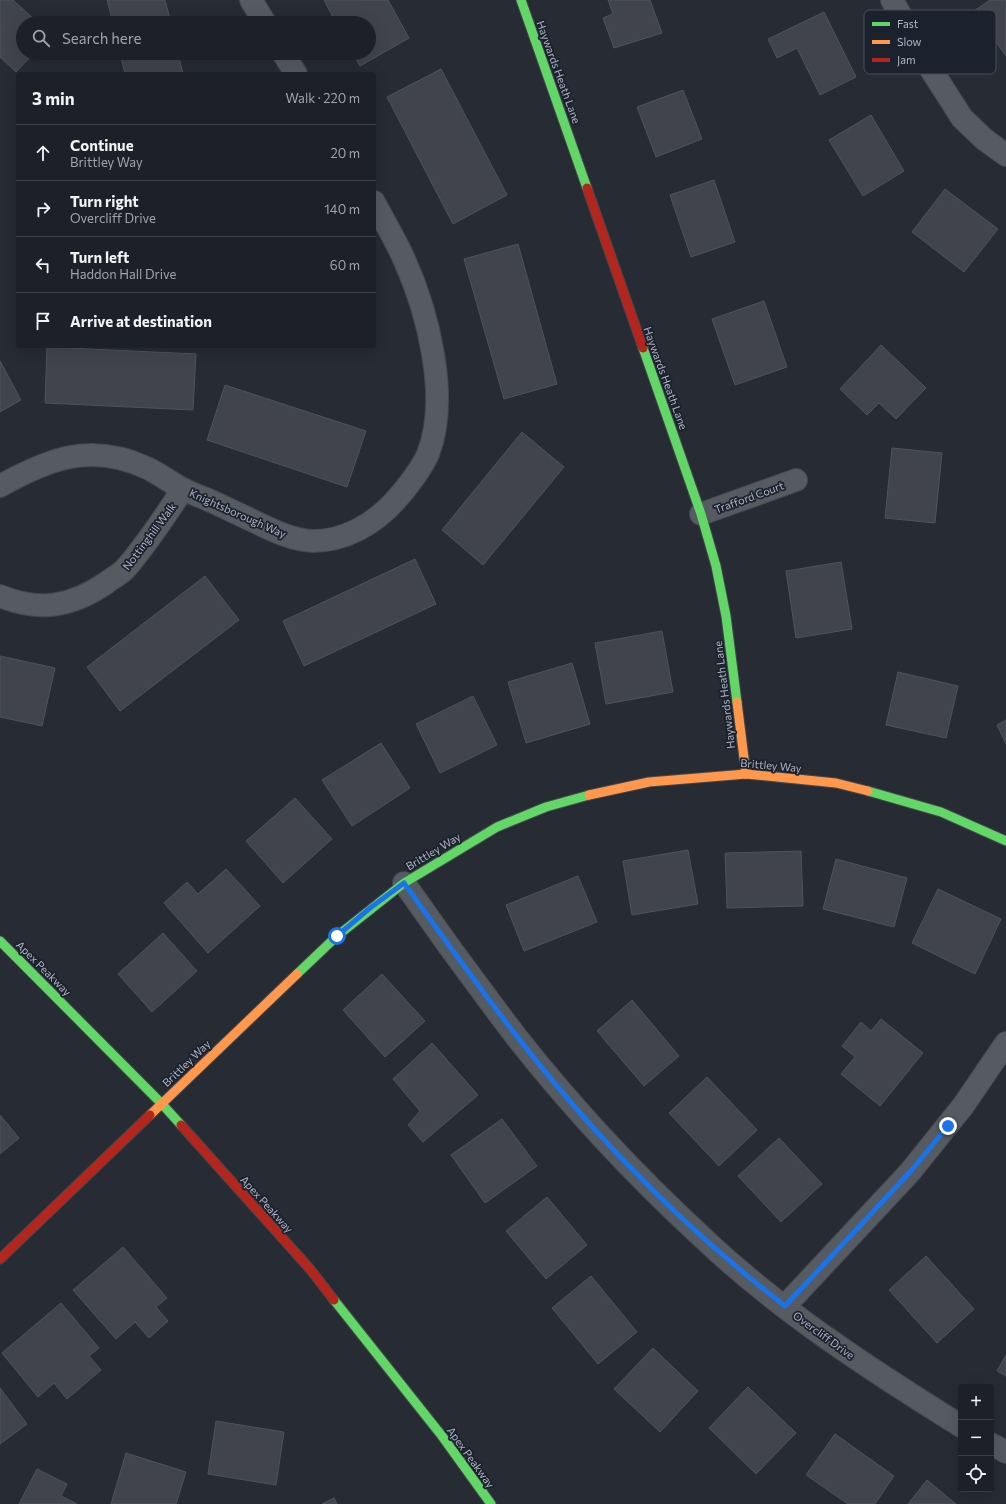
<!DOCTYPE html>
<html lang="en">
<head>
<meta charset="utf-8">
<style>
	body { margin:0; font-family:Commissioner,sans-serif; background:#25282e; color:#f1f3f6 }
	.controls { position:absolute; right:12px; bottom:12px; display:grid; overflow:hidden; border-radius:4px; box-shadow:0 4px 16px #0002 }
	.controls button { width:36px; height:36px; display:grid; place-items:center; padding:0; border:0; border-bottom:1px solid #3b3e43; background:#1d2026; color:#f1f3f6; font:20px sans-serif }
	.stop { position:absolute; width:12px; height:12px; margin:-9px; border:3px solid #1a73e8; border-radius:50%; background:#fff }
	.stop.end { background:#1a73e8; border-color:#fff; box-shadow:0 1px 4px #0008 }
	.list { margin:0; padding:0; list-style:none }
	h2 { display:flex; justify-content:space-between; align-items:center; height:52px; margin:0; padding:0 16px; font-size:17px }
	h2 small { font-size:13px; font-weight:400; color:#a0a3a7 }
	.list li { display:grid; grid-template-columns:26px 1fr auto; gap:12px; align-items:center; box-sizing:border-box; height:56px; padding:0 16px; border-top:1px solid #3b3e43 }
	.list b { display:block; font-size:15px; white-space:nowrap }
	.list p { margin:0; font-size:13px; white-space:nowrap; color:#a0a3a7 }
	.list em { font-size:13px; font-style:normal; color:#a0a3a7 }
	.icon { flex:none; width:22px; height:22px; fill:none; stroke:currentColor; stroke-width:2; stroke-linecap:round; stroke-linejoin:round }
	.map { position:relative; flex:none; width:1006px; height:1504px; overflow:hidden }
	.search { position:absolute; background:#1d2026; box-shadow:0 4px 16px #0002; left:16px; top:16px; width:360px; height:44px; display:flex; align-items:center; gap:10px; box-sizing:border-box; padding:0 14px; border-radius:22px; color:#a0a3a7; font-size:15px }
	.panel { position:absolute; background:#1d2026; box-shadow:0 4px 16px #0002; left:16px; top:72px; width:360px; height:276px; border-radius:4px }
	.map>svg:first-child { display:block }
	.building { fill:#41444b; stroke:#4f535b }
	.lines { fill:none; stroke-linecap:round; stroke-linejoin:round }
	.street-casing { stroke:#44474e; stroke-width:24 }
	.fast-casing { stroke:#44474e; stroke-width:11 }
	.slow-casing { stroke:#44474e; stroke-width:11 }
	.jam-casing { stroke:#44474e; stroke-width:11 }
	.street { stroke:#565a61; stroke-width:22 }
	.fast { stroke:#63d668; stroke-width:9 }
	.slow { stroke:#ff974d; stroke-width:9 }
	.jam { stroke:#b3261e; stroke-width:9 }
	.route { stroke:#1a73e8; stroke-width:5 }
	.labels { text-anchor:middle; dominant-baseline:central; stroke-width:3.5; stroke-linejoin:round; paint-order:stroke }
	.street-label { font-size:11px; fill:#b0b6c5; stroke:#1b212d }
	.key { fill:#1b212d; stroke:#484e5b; stroke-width:1 }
	.key-label { font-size:11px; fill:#b0b6c5 }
</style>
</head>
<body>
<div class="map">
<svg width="1006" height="1504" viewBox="0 0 1006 1504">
	<rect width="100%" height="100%" fill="#272b33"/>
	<g class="building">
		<path d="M0,0h13l25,23h-15v30h11l-18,19 -16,-15z"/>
		<path d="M107,0h58l6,23h-58z"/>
		<path d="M324,0h64l21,38 -49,28 -7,-13h16v-30h-33z"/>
		<path d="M608,0h42l12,33 -48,15 -11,-30 10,-4z"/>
		<path d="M990,0h16v56l-32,-45z"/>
		<path d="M824,12l32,65 -36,18 -23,-47 -20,10 -9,-19z"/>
		<path d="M120,53h58l5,21h-58z"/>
		<path d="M441,69l66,126 -54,29 -66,-127z"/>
		<path d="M683,90l19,49 -46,18 -19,-50z"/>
		<path d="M871,115l33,56 -41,25 -34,-56z"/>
		<path d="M714,180l21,62 -44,15 -21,-62z"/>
		<path d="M945,189l53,40 -34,43 -52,-40z"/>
		<path d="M518,244l39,140 -53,15 -40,-140z"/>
		<path d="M764,301l23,66 -52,18 -23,-66z"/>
		<path d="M881,345l45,43 -30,31 -17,-16 -12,12 -27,-26z"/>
		<path d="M47,347l149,7 -3,56 -148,-7z"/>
		<path d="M0,361l21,39 -21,12z"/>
		<path d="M225,385l141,46 -19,56 -140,-47z"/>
		<path d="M522,432l42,35 -81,98 -41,-35z"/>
		<path d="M892,448l50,5 -7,70 -50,-5z"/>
		<path d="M415,559l21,45 -132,62 -21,-45z"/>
		<path d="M841,562l11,67 -56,9 -10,-67z"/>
		<path d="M205,576l34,44 -119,91 -33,-44z"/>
		<path d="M662,631l11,61 -67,12 -11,-61z"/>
		<path d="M0,656l55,12 -13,58 -42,-9z"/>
		<path d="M572,663l18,61 -64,19 -18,-61z"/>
		<path d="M898,672l60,14 -12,52 -60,-13z"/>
		<path d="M473,696l24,49 -57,28 -24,-49z"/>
		<path d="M1006,720v24l-9,-19z"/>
		<path d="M381,743l29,45 -58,38 -30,-46z"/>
		<path d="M295,798l37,41 -49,44 -37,-42z"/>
		<path d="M688,850l10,54 -66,11 -9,-54z"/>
		<path d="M801,851l2,55 -76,2 -2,-55z"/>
		<path d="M836,859l71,19 -13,49 -71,-18z"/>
		<path d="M226,869l34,37 -52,47 -44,-50 23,-21 11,12z"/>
		<path d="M578,876l19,46 -73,29 -18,-46z"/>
		<path d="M938,889l63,30 -26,55 -63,-31z"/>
		<path d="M163,933l34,38 -45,41 -34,-38z"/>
		<path d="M382,974l43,47 -40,36 -42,-47z"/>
		<path d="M632,1000l47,56 -35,30 -47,-55z"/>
		<path d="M881,1019l42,34 -43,53 -39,-32 14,-17 -13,-11 19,-24 10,9z"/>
		<path d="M432,1043l46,52 -55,47 -15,-17 12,-14 -27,-32z"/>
		<path d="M707,1077l50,53 -38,36 -50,-53z"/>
		<path d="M0,1115l19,23 -19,16z"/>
		<path d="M502,1119l35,47 -52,37 -34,-48z"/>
		<path d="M779,1138l43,46 -41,38 -43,-46z"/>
		<path d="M547,1197l40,48 -41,34 -40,-48z"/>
		<path d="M123,1247l44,51 -11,9 12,14 -19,17 -14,-16 -19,17 -43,-49z"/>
		<path d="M926,1256l48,53 -37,34 -48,-53z"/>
		<path d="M591,1276l46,56 -39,32 -46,-56z"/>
		<path d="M61,1303l38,45 -10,8 12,14 -34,29 -13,-16 -16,14 -36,-44z"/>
		<path d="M653,1348l45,43 -38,41 -46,-43z"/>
		<path d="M1006,1355v21l-9,-5z"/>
		<path d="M748,1387l48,46 -40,41 -47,-46z"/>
		<path d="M0,1388l27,36 -27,20z"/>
		<path d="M216,1421l68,11 -8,53 -68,-11z"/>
		<path d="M835,1434l59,42 -19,28h-27l-42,-29z"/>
		<path d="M126,1453l60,19 -10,32h-65z"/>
		<path d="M37,1469l30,15 -6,12 16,8h-58z"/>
		<path d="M927,1480l29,24h-48z"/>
		<path d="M334,1498l3,6h-15z"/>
	</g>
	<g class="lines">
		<g class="street-casing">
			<g id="street">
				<path d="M251,0l14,23"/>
				<path d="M892,0l40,71 30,47 22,21 22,16"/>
				<path d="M283,53l13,21"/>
				<path d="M0,486c50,-28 92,-44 147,-18 13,6 24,15 36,21 9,5 19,8 28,12 11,5 23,11 34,16 21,10 44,23 68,24 32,0 61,-17 82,-40 11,-12 27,-33 33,-47 22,-56 0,-142 -24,-195 -9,-20 -20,-38 -30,-57"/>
				<path d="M701,514l95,-34"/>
				<path d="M0,596c39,16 71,11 106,-13 6,-5 15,-9 20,-15 21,-24 39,-52 57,-79"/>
				<path d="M404,883c37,53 75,105 114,156 56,71 119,138 185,199 77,73 168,132 258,188"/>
				<path d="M785,1306l125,-134 53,-66 43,-63"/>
				<path d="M991,1444l15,8"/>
			</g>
		</g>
		<g class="fast-casing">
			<g id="fast">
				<path d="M521,0l66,188"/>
				<path d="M643,348l58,166 15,52 10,50 11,86"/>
				<path d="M868,791l73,21 65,29"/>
				<path d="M0,941l162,163 19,21"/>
				<path d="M297,974l40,-38 67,-53 93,-56 49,-20 43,-12"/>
				<path d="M334,1300l108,136 49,68"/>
			</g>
		</g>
		<g class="slow-casing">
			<g id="slow">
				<path d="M737,702l9,72"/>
				<path d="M589,795l60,-13 97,-8 90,9 32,8"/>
				<path d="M150,1115l147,-141"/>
			</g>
		</g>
		<g class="jam-casing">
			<g id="jam">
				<path d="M587,188l56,160"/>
				<path d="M181,1125l129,144 24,31"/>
				<path d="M0,1259l150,-144"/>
			</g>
		</g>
		<use href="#street" class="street"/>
		<use href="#fast" class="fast"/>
		<use href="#slow" class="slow"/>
		<use href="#jam" class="jam"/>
	</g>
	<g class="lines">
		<path class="route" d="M337,936l33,-28 34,-25c71,99 142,199 228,286 48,50 99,95 153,137l125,-134 38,-46"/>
	</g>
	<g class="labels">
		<g class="street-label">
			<text transform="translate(559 72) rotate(70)">Haywards Heath Lane</text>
			<text transform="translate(666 378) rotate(70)">Haywards Heath Lane</text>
			<text transform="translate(749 497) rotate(-20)">Trafford Court</text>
			<text transform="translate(238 513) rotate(24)">Knightsborough Way</text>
			<text transform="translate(149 536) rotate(-53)">Nottinghill Walk</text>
			<text transform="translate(724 695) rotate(-97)">Haywards Heath Lane</text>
			<text transform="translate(771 765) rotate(5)">Brittley Way</text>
			<text transform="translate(433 851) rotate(-31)">Brittley Way</text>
			<text transform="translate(44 968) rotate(45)">Apex Peakway</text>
			<text transform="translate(186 1063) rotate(-44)">Brittley Way</text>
			<text transform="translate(267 1204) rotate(48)">Apex Peakway</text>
			<text transform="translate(824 1335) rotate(36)">Overcliff Drive</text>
			<text transform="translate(471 1457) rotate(54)">Apex Peakway</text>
		</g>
	</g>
	<rect x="864" y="10" width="132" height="64" rx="6" class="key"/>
	<rect x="872" y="22" width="18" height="4" fill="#63d668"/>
	<rect x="872" y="40" width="18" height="4" fill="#ff974d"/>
	<rect x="872" y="58" width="18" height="4" fill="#b3261e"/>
	<g class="key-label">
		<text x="897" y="28">Fast</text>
		<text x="897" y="46">Slow</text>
		<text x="897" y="64">Jam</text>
	</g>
</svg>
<div class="controls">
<button>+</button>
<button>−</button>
<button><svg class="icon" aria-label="locate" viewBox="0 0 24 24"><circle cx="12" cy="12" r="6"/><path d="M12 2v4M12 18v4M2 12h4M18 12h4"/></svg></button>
</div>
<div class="stop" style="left:337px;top:936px"></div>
<div class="stop end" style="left:948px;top:1126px"></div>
<div class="search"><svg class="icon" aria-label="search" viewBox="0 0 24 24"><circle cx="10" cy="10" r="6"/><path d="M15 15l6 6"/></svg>Search here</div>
<section class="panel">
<h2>3 min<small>Walk · 220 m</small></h2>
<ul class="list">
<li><svg class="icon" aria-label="ahead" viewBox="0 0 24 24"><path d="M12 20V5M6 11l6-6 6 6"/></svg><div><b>Continue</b><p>Brittley Way</p></div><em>20 m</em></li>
<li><svg class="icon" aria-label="right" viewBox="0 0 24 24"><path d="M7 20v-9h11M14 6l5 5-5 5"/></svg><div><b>Turn right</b><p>Overcliff Drive</p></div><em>140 m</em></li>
<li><svg class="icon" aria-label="left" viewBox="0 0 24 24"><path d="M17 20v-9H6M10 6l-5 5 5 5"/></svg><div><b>Turn left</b><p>Haddon Hall Drive</p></div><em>60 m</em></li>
<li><svg class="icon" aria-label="arrive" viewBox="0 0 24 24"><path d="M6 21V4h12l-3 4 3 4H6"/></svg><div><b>Arrive at destination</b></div></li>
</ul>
</section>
</div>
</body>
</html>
